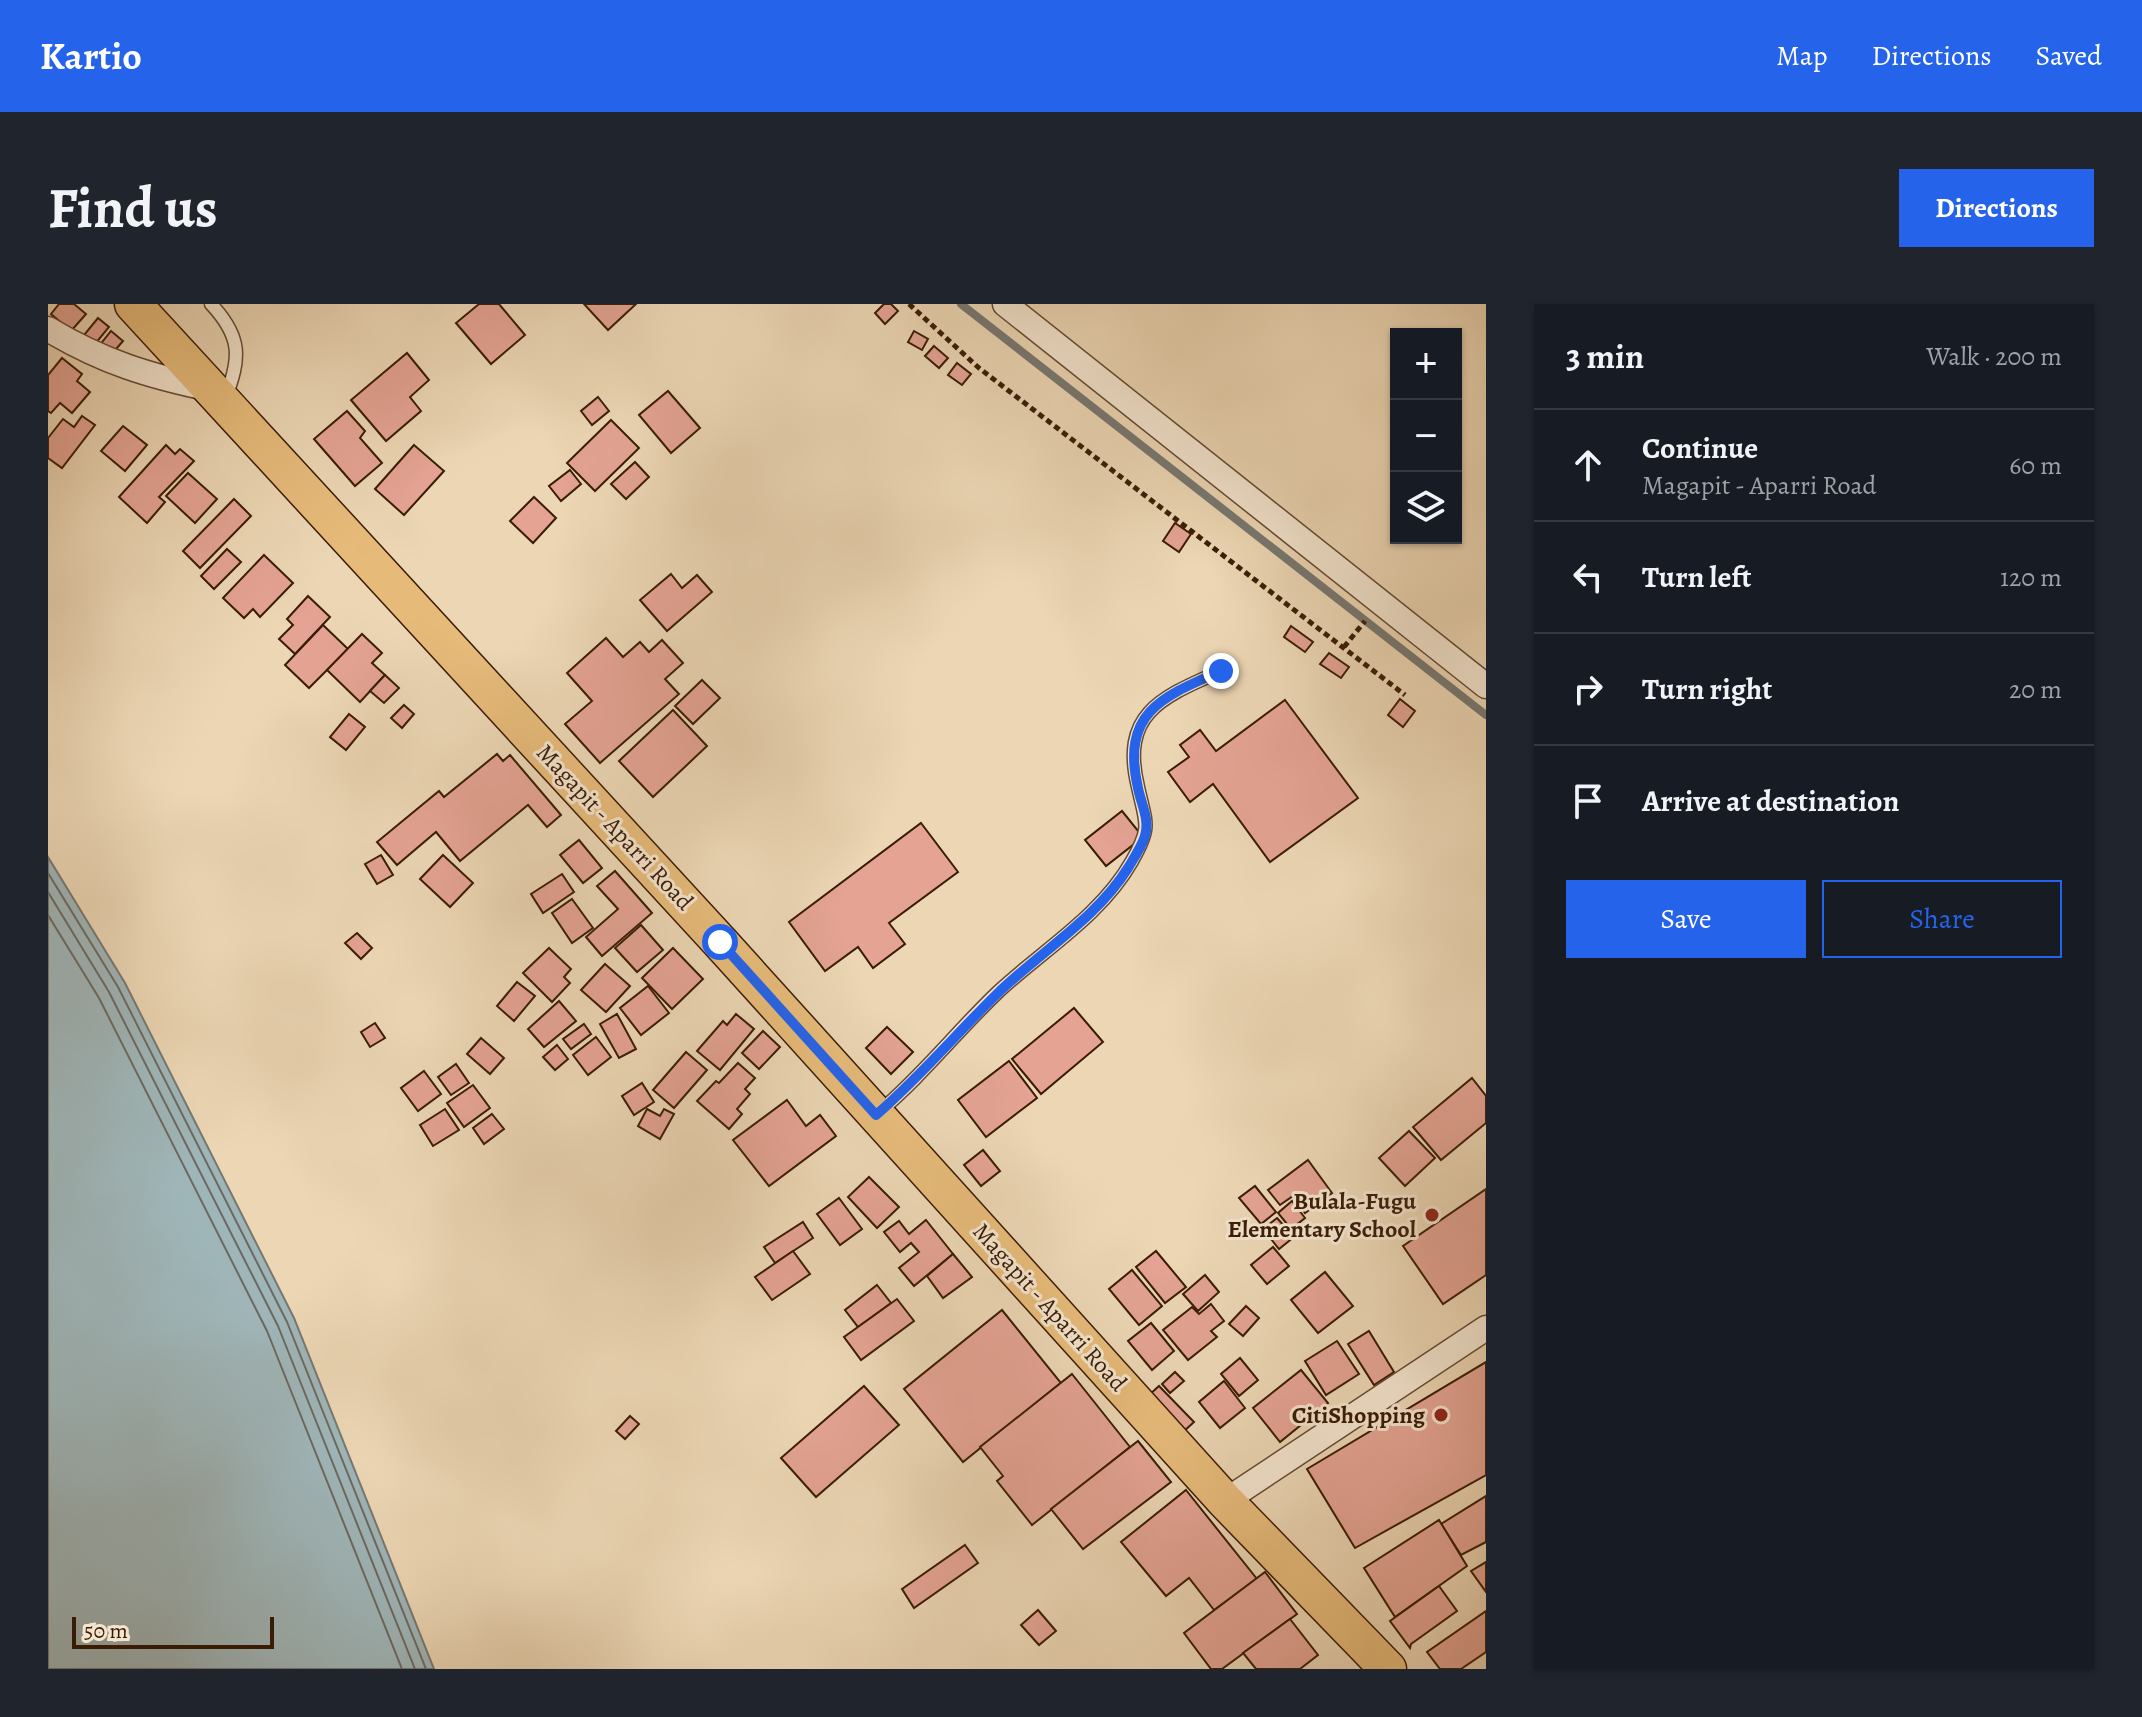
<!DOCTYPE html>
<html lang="en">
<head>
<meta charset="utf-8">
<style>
	body { margin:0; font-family:Alegreya,serif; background:#20242c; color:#f1f3f6 }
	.controls { position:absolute; right:24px; top:24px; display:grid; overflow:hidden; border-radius:0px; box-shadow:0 2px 6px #0004 }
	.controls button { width:72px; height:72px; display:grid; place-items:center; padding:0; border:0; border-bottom:2px solid #363941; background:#171b24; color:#f1f3f6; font:40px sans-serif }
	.scale { position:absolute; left:24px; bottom:20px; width:202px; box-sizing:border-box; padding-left:8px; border:4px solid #3a1c06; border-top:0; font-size:22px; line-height:28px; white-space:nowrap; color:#3a1c06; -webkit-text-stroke:6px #f3e4ce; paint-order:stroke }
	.stop { position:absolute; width:24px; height:24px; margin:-18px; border:6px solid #2563eb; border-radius:50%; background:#fff }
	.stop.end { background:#2563eb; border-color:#fff; box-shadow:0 2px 8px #0008 }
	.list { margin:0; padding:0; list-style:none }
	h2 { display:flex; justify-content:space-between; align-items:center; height:104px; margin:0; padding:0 32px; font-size:34px }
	h2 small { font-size:26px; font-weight:400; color:#9ea1a6 }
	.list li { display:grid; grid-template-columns:52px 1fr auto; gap:24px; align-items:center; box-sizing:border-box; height:112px; padding:0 32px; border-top:2px solid #363941 }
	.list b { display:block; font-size:30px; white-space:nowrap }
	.list p { margin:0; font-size:26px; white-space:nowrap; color:#9ea1a6 }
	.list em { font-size:26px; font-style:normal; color:#9ea1a6 }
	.actions { display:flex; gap:16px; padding:24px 32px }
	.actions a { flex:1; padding:18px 0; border:2px solid #2563eb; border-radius:0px; text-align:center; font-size:28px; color:#2563eb }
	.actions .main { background:#2563eb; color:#fff }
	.icon { flex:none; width:44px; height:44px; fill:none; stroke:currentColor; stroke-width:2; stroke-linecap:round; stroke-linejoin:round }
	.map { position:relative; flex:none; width:1438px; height:1365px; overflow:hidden; border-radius:0px }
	header { display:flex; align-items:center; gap:48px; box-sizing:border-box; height:112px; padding:0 40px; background:#2563eb; color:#fff }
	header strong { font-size:38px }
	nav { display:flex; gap:44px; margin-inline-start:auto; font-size:28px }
	.intro { display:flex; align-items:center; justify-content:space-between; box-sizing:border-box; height:192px; padding:0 48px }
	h1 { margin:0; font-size:56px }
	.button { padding:20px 36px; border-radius:0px; background:#2563eb; color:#fff; font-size:28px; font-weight:700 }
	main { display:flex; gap:48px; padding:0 48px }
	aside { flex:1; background:#171b24; border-radius:0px; box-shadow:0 2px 6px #0004 }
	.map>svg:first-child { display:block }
	.water { fill:#9fb6b9; stroke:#777871; stroke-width:2 }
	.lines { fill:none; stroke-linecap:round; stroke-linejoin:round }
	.shore { stroke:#6c6960; stroke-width:2 }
	.stream { stroke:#777871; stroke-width:8 }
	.building { fill:#e4a393; stroke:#3a1c06; stroke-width:2 }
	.service-casing { stroke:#664a32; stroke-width:15 }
	.minor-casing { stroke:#664a32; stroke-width:27 }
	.primary-casing { stroke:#3a1c06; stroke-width:39 }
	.path { stroke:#3a1c06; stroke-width:5; stroke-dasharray:6 4; stroke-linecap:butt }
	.service { stroke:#f3e4ce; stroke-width:12 }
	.minor { stroke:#f3e4ce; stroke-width:24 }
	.primary { stroke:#e6bb7a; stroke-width:36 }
	.route { stroke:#2563eb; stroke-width:10 }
	.poi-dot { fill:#8f2418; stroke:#f3e4ce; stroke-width:3 }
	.labels { text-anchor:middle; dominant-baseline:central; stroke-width:6; stroke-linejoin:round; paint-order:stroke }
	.street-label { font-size:24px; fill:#3a1c06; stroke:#f3e4ce }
	.poi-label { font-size:24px; font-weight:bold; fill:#3a1c06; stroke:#f3e4ce; text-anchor:end }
</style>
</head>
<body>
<header>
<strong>Kartio</strong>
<nav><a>Map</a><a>Directions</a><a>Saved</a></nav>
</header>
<div class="intro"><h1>Find us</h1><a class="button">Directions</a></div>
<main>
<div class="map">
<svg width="1438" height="1365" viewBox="0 0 1438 1365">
	<rect width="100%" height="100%" fill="#ecd6b4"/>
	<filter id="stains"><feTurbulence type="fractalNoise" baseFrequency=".0025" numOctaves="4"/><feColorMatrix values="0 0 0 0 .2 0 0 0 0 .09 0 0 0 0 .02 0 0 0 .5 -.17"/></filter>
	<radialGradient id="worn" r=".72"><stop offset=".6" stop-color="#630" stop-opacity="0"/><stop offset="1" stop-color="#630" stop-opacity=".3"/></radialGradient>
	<path class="water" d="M0,553l77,126 169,335 140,351h-386z"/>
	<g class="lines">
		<g class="shore">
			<path d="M0,569l70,114 169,335 139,347"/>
			<path d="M0,588l61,100 169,334 137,343"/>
			<path d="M0,611l51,83 168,333 135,338"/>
		</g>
		<path class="stream" d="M913,0l525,411"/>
	</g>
	<g class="building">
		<path d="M11,0h15l12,10 -15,17 -20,-17z"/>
		<path d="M431,0h20l26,31 -34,29 -35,-41z"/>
		<path d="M536,0h52l-28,26z"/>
		<path d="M836,0h7l7,7 -13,13 -10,-11z"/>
		<path d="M50,14l11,9 -14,17 -11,-9z"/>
		<path d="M63,27l12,10 -12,14 -12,-9z"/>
		<path d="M866,27l14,8 -6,11 -14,-8z"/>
		<path d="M886,42l14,12 -9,10 -14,-12z"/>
		<path d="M359,49l22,27 -19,17 11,14 -35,30 -35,-41z"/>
		<path d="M14,54l20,16 -5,7 13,11 -18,21 -12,-10 -9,10 -3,-2v-36z"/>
		<path d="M909,59l14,11 -9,11 -14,-10z"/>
		<path d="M620,87l32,37 -29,25 -32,-38z"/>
		<path d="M550,93l11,14 -17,14 -11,-14z"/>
		<path d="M299,107l18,20 -5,7 22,25 -27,23 -41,-47z"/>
		<path d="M34,112l13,9 -33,43 -14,-10v-20l15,-19 11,8z"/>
		<path d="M563,116l28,28 -44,43 -28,-28z"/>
		<path d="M75,122l24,19 -22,26 -24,-20z"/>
		<path d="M118,141l9,9 5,-5 14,12 -35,36 6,5 -18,21 -28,-26z"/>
		<path d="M366,141l30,26 -40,44 -29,-26z"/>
		<path d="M587,158l14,15 -23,22 -15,-15z"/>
		<path d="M522,166l11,14 -20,17 -12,-15z"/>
		<path d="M140,169l29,26 -22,24 -29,-27z"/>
		<path d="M486,193l22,21 -23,25 -23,-22z"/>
		<path d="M186,195l17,17 -51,52 -17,-17z"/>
		<path d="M1127,219l16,11 -12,18 -16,-11z"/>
		<path d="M179,245l14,13 -27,27 -13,-13z"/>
		<path d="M216,251l29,28 -33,34 -7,-8 -9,9 -21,-20z"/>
		<path d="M623,270l11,14 15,-13 15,17 -45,39 -27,-31z"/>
		<path d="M260,292l22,21 -35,37 -16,-15 14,-14 -6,-6z"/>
		<path d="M275,321l25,24 -39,39 -24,-23z"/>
		<path d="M1243,322l22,16 -8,10 -21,-15z"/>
		<path d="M314,330l20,19 -10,10 13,12 -25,27 -33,-32z"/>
		<path d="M558,334l17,19 17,-15 9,10 13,-12 21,23 -18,16 14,15 -79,69 -35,-39 27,-23 -25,-28z"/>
		<path d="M1281,349l20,14 -8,11 -21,-14z"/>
		<path d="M337,371l14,13 -15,15 -14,-12z"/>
		<path d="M654,376l18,18 -27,26 -18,-18z"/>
		<path d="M1352,395l15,12 -12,16 -15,-12z"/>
		<path d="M1237,396l73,98 -88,64 -57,-78 -23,18 -22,-30 21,-15 -9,-12 20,-15 16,21z"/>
		<path d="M356,401l10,9 -12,14 -11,-10z"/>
		<path d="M625,406l34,36 -54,51 -34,-36z"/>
		<path d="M301,410l16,13 -19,23 -16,-13z"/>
		<path d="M449,450l6,7 7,-6 51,60 -14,12 -19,-22 -68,56 -24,-29 -39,33 -20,-23 62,-51 5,6z"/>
		<path d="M1074,507l21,26 -37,29 -21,-26z"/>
		<path d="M873,519l37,49 -69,51 16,21 -32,24 -15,-21 -33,24 -36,-49z"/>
		<path d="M531,536l23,28 -19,15 -23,-28z"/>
		<path d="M333,551l12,20 -16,9 -12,-20z"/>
		<path d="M395,551l30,28 -23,24 -30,-28z"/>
		<path d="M567,567l37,42 -50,43 -16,-19 32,-28 -21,-23z"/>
		<path d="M514,570l12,18 -31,21 -12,-19z"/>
		<path d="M524,595l21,29 -21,15 -20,-30z"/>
		<path d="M593,621l22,25 -26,22 -22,-24z"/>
		<path d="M309,629l15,15 -11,11 -16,-16z"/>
		<path d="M501,644l22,21 -7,8 6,6 -18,19 -29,-29z"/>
		<path d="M625,644l30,31 -31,30 -30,-31z"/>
		<path d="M557,660l25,22 -24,26 -25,-22z"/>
		<path d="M469,678l18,14 -21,25 -17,-15z"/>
		<path d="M600,682l21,27 -28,22 -21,-27z"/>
		<path d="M511,697l17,20 -32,26 -16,-18z"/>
		<path d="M1026,704l29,34 -62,52 -29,-35z"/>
		<path d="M569,710l19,35 -17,9 -19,-34z"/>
		<path d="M688,710l18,15 -34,41 -23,-19 26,-30 4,4z"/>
		<path d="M327,719l10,15 -15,9 -9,-15z"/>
		<path d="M536,720l7,10 -20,15 -8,-10z"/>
		<path d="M839,723l26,25 -22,22 -25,-26z"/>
		<path d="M715,727l17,16 -21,22 -17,-16z"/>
		<path d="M548,733l15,20 -23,18 -15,-20z"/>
		<path d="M433,734l23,20 -14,16 -23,-20z"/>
		<path d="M509,741l11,14 -13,11 -12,-13z"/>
		<path d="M638,748l21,18 -33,38 -21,-18z"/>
		<path d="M961,757l28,37 -51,39 -28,-37z"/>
		<path d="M690,759l17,15 -10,11 5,5 -13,15 5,5 -13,15 -32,-28 19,-20 3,2z"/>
		<path d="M408,760l13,19 -18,12 -13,-18z"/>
		<path d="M376,767l17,23 -23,17 -17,-23z"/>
		<path d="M1424,774l14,18v27l-45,37 -28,-33z"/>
		<path d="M594,779l12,19 -20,13 -12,-19z"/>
		<path d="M425,781l17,23 -26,19 -17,-24z"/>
		<path d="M739,796l19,26 14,-11 16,21 -67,50 -36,-46z"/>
		<path d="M397,805l14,21 -26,16 -13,-21z"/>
		<path d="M599,805l13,7 4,-7 10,5 -14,25 -22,-13z"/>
		<path d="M444,810l12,15 -20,15 -11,-16z"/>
		<path d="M1361,827l26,27 -30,28 -26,-28z"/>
		<path d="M935,846l17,21 -19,15 -17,-21z"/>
		<path d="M1260,856l24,33 -27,20 -12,-17 -13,9 -12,-15z"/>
		<path d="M821,873l30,30 -22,21 -29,-31z"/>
		<path d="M1207,882l21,26 -15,12 -22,-26z"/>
		<path d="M1438,885v86l-43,29 -40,-58z"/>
		<path d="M791,894l23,31 -22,16 -23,-31z"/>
		<path d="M1244,897l13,17 -14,11 -13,-16z"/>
		<path d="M1229,914l17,19 -15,12 -16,-20z"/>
		<path d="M878,916l27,34 -39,32 -15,-18 20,-16 -8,-9 -11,9 -16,-20 15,-11 10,13z"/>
		<path d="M755,918l10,16 -38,25 -11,-16z"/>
		<path d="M1225,943l16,19 -22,18 -16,-19z"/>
		<path d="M745,947l17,23 -38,26 -17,-23z"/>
		<path d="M1108,947l30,36 -21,16 -29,-36z"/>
		<path d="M905,950l19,23 -29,21 -16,-22z"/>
		<path d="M1084,966l30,36 -23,19 -30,-36z"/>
		<path d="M1277,968l28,34 -35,27 -27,-33z"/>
		<path d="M1157,971l14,17 -21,19 -15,-17z"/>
		<path d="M829,981l14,18 -33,24 -13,-17z"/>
		<path d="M849,995l17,22 -53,39 -17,-23z"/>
		<path d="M1163,1000l13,17 -13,10 6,6 -29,23 -25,-30 29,-23 7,7z"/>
		<path d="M1198,1002l13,12 -16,18 -14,-12z"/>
		<path d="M954,1006l59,73 -98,79 -59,-73z"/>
		<path d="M1103,1019l23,28 -22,19 -24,-29z"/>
		<path d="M1321,1027l25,41 -20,13 -26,-41z"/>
		<path d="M1289,1037l22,33 -33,21 -21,-34z"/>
		<path d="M1192,1054l18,22 -19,16 -18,-22z"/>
		<path d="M1438,1058v113l-131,73 -48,-79z"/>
		<path d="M1253,1066l27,33 -48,39 -27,-34z"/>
		<path d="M1127,1068l9,9 -14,12 -8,-9z"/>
		<path d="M1024,1070l58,73 -98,78 -35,-44 6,-5 -23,-29z"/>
		<path d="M1176,1077l21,27 -25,20 -21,-26z"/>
		<path d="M816,1082l35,39 -83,72 -35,-39z"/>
		<path d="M1111,1082l35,36 -11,10 -35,-36z"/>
		<path d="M582,1112l9,8 -14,15 -9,-8z"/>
		<path d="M1090,1137l33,41 -88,67 -32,-40z"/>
		<path d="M1138,1186l71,89 -43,31 -25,-32 -23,18 -45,-54z"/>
		<path d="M1438,1192v46l-25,13 -20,-31z"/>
		<path d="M1391,1216l28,46 -72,51 -31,-49z"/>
		<path d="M917,1241l13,18 -64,45 -12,-19z"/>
		<path d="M1438,1258v30l-15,-21z"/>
		<path d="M1217,1268l32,42 -75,55h-11l-27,-36z"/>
		<path d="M1391,1282l18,25 -46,33 -1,4 -20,-27z"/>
		<path d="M990,1306l18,21 -17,14 -18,-20z"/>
		<path d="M1438,1307v41l-25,17h-21l-13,-17z"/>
		<path d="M1242,1315l28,36 -18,14h-44l-13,-16z"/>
	</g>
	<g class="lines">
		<g class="service-casing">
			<g id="service">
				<path d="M163,0c31,33 30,54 14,95"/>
				<path d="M831,808c43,-36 78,-81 119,-120 45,-42 103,-76 134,-131 20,-35 14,-37 6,-74 -18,-74 24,-90 83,-116"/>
			</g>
		</g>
		<g class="minor-casing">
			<g id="minor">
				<path d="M957,0l481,382"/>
				<path d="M0,25c55,33 101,47 163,60"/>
				<path d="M1177,1197l261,-173"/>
			</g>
		</g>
		<g class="primary-casing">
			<path id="primary" d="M85,0l587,638 505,559 163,168"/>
		</g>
		<g class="path">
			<path d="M861,0l70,64 426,327"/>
			<path d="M1296,343l21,-26"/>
		</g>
		<use href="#service" class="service"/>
		<use href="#minor" class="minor"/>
		<use href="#primary" class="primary"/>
	</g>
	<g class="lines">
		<path class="route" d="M672,638l156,173c44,-38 80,-81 121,-121 43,-42 99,-75 131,-126 6,-10 14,-22 17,-32 5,-17 -4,-32 -7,-48 -17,-75 23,-91 83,-117"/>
	</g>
	<g class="poi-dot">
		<circle cx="1384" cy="911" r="8"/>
		<circle cx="1393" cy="1111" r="8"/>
	</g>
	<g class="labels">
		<g class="street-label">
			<text transform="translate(567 523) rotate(47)">Magapit - Aparri Road</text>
			<text transform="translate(1002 1003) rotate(48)">Magapit - Aparri Road</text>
		</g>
		<g class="poi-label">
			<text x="1368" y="897">Bulala-Fugu<tspan x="1368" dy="28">Elementary School</tspan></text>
			<text x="1377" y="1111">CitiShopping</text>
		</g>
	</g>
	<rect width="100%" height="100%" filter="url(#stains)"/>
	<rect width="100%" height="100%" fill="url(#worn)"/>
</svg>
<div class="controls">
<button>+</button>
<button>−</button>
<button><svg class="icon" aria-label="layers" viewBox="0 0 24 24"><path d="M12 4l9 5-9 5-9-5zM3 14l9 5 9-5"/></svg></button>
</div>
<div class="scale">50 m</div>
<div class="stop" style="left:672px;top:638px"></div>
<div class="stop end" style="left:1173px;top:367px"></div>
</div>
<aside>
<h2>3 min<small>Walk · 200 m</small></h2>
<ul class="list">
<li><svg class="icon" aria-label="ahead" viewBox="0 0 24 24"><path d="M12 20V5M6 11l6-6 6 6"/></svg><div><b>Continue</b><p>Magapit - Aparri Road</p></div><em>60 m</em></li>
<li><svg class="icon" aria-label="left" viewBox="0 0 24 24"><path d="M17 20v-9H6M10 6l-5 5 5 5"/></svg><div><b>Turn left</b></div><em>120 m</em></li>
<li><svg class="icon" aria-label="right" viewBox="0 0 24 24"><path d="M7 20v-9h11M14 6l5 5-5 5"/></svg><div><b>Turn right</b></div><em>20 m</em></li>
<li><svg class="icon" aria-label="arrive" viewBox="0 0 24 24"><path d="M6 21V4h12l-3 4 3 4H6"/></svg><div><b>Arrive at destination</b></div></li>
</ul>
<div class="actions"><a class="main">Save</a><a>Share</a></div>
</aside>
</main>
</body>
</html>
